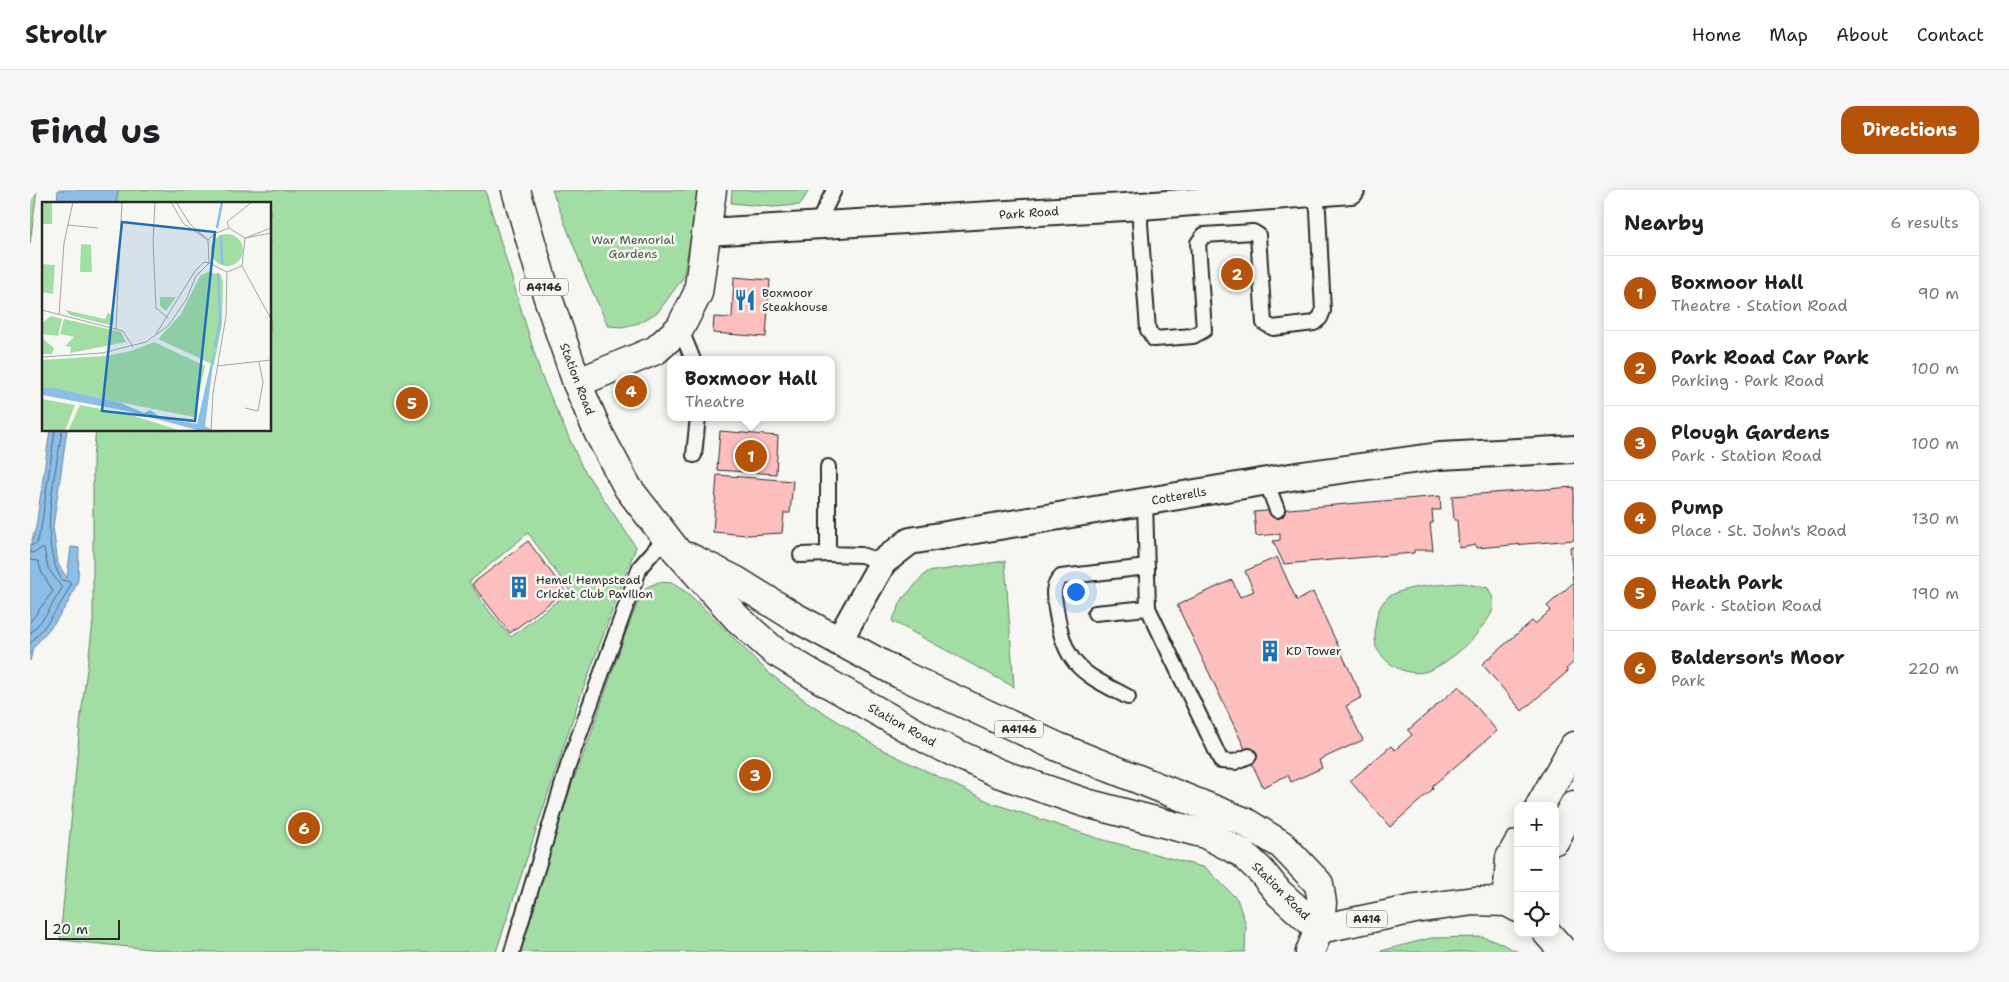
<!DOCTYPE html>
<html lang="en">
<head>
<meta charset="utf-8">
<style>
	body { margin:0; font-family:"Shantell Sans",sans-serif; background:#f6f6f6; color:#202124 }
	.controls { position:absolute; right:15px; bottom:15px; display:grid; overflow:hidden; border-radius:10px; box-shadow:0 2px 12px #0003 }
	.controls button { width:45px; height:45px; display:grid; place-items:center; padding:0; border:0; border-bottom:1px solid #e0e0e0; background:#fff; color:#202124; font:25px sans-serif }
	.scale { position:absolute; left:15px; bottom:12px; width:75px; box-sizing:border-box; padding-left:5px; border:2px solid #2b2b2b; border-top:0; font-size:14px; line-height:18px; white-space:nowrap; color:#2b2b2b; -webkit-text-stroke:4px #f6f6f2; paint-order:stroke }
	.you { position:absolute; left:1045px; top:401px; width:18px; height:18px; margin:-12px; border:4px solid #fff; border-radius:50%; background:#1a73e8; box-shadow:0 0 0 8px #1a73e833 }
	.badge { display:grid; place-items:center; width:32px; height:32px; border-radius:50%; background:#b45309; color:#fff; font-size:16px; font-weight:700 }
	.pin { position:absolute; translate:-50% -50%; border:2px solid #fff; box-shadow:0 1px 5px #0006 }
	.popup { position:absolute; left:637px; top:166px; width:168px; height:65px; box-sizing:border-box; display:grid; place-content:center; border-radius:10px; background:#fff; filter:drop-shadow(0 1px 4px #0005); font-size:16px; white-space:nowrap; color:#757577 }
	.popup b { font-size:19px; color:#202124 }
	.popup::after { content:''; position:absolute; left:50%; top:100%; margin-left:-10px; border:10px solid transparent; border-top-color:#fff }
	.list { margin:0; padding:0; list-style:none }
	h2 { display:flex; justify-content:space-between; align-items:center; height:65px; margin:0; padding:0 20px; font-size:21px }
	h2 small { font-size:16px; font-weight:400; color:#757577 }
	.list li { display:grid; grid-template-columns:32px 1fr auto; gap:15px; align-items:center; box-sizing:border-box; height:75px; padding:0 20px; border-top:1px solid #e0e0e0 }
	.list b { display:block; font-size:19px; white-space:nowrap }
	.list p { margin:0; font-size:16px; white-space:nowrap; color:#757577 }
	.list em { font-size:16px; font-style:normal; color:#757577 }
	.icon { flex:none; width:28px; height:28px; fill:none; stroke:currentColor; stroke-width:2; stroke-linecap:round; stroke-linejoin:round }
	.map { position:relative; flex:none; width:1544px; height:762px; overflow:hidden; border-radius:15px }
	header { display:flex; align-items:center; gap:30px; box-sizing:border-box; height:70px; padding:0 25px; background:#fff; border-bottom:1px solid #e0e0e0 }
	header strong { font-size:24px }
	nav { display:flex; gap:28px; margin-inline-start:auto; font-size:18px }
	.intro { display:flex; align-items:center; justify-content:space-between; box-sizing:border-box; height:120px; padding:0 30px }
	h1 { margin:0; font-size:35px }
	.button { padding:12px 22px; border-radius:15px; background:#b45309; color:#fff; font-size:18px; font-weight:700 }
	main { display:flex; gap:30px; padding:0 30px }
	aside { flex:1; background:#fff; border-radius:15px; box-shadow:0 2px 12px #0003 }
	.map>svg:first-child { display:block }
	.green { fill:#a2dda4; stroke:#668468; fill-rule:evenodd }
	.water { fill:#8cbfe8; stroke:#65849c }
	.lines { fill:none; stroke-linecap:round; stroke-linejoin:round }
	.shore { stroke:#526677; stroke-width:1 }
	.building { fill:#fcbfbe; stroke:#2b2b2b }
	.service-casing { stroke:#2b2b2b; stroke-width:18 }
	.minor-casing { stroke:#2b2b2b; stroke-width:30 }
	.tertiary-casing { stroke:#2b2b2b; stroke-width:31 }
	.primary-casing { stroke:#2b2b2b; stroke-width:31 }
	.service { stroke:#f6f6f2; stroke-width:14 }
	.minor { stroke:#f6f6f2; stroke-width:26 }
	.tertiary { stroke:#f6f6f2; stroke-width:28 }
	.primary { stroke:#f6f6f2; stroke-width:28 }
	.labels { text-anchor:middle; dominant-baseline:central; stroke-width:5; stroke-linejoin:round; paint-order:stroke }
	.shield { fill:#f6f6f2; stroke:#686867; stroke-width:1 }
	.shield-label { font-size:11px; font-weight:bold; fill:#2b2b2b }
	.street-label { font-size:12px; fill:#2b2b2b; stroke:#f6f6f2 }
	.park-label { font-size:12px; fill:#495849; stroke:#f6f6f2 }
	.poi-label { font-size:12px; fill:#2b2b2b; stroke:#f6f6f2; text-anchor:start }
	.inset-river { fill:none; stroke:#8cbfe8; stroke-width:2.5 }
	.inset-road { fill:none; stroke:#a5a5a2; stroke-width:1 }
	.view { fill:#1f6fb2; fill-opacity:0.15; stroke:#1f6fb2; stroke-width:2.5 }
	.inset-edge { fill:none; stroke:#2b2b2b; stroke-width:2.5 }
</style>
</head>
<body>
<header>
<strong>Strollr</strong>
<nav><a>Home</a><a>Map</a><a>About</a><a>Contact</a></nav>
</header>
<div class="intro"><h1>Find us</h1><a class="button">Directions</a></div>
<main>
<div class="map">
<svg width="1544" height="762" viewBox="0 0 1544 762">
	<rect width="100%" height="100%" fill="#f6f6f2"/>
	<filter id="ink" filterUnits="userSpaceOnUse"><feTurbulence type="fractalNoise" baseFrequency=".02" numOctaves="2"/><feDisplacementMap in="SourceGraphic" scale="10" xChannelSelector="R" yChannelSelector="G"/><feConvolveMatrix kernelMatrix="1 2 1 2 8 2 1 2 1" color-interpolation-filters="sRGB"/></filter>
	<g filter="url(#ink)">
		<g class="green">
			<path d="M0,0h7l-7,53z"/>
			<path d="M88,0h367l56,185 41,92 54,80 -58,156 -82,249h-316l-120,-12 21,-225 12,-92v-166l3,-27h174v-226h-154zM498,343l42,58 -59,46 -22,-26 -20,-29z"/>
			<path d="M522,0h148l-17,88 -25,34 -19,11 -17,4 -14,-1 -23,-51z"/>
			<path d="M702,0h77l-9,15 -27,2 -42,-4z"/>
			<path d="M975,371l9,126 -122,-66 11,-23 24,-26z"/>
			<path d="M629,392l13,1 17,11 80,79 37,28 73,47 113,55 105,35 109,30 31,31 9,26 -1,27h-728l39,-127 31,-80 39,-113 12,-30 9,-15z"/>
			<path d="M1432,393l26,5c12,21 3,26 -9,43 -11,15 -36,36 -55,41 -18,4 -40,-8 -48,-25 -1,-4 -1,-10 -1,-15 0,-10 2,-23 10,-32 14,-15 57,-15 77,-17z"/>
			<path d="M1452,747l14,4 22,11h-141l54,-14z"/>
		</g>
		<g class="water">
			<path d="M28,0h60l-2,14h-59z"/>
			<path d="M20,240h17l-14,97 5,37 9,14 4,-31 8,1 -1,32 -9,21 -14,21 -22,26 -3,13v-114l6,-20z"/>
		</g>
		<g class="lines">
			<g class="shore">
				<path d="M0,356l7,-3 4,-15 14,-98"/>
				<path d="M0,363l6,-1 6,-4 2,1 4,19 14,20 -16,27 -16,19"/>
				<path d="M0,370l8,1 4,12 11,18 -23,31"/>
				<path d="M0,454c16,-19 31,-37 41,-60l-2,-2 -7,-2c-25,-39 -6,-106 0,-150"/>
			</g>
		</g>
		<g class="building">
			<path d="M704,87l36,3 -4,57 -53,-4 1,-16 18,1z"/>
			<path d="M690,241l58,5 -2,38 -59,-4z"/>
			<path d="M687,285l76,6 -3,32h-6l-2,20 -35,2 -34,-3z"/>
			<path d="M1544,297v53l-98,8v-3l-17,3 -2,-28h-3l-2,-24z"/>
			<path d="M1410,306l1,14h-9l1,13h-3l3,27h-19v3l-130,11 -11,-23 7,-1v-6l-24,2 -2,-24z"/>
			<path d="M498,351l37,50 -55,42 -38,-49z"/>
			<path d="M1544,356v116l-8,7 2,2 -46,40 -40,-47 50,-43 3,3 16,-14 -4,-4 26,-23 -3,-36z"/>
			<path d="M1247,367l20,44 16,-9 49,105 -16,9 17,34 -44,20 3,8 -31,14 -3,-7 -25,12 -86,-182 55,-25 8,17 14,-6 -9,-20z"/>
			<path d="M1429,496l38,45 -65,55 1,3 -43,38 -40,-46 41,-35 4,4 17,-15 -4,-5z"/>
		</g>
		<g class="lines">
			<g class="service-casing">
				<g id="service">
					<path d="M1111,16l-1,17 8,107 6,9 39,-3 11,-6 -6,-87 6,-8 49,-3 5,3 6,88 9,5 41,-5 6,-5 3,-7 -5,-100 -3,-18"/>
					<path d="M786,37l18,-37"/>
					<path d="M650,138l13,32"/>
					<path d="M664,265l4,-38"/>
					<path d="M798,277v87l33,1 22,7"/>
					<path d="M1236,291l11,29"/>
					<path d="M1115,312l3,106 73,153 14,1 14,-6"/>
					<path d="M771,365l27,-1"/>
					<path d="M1065,423l53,-5"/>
					<path d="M1098,507c-48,-25 -63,-31 -72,-88 -2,-13 -5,-22 5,-32l86,-10"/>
					<path d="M482,762l56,-186 72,-199 26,-30"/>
				</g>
			</g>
			<g class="minor-casing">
				<g id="minor">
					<path d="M677,42l434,-26 210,-16"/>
					<path d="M808,452l45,-80 27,-21 393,-66 137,-19 134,-7"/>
				</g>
			</g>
			<g class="tertiary-casing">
				<path id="tertiary" d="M547,193l79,-33 24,-22 18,-35 14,-103"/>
			</g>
			<g class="primary-casing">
				<g id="primary">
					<path d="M486,0l26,90 35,103 22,51 29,54 48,62 61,68 37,33 45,27 111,63 68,32 88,30 119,31 37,19 19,18 18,22 40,36"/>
					<path d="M659,367l46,23 58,36 107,58 158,73 187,75 37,23 37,39 3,19 -3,26 -9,23"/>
					<path d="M1510,616l34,-60"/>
					<path d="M1525,650l19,-35"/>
					<path d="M1477,712l3,-44 8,-14"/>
					<path d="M1289,739l96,-20 59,-8 33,1 11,6"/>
					<path d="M1517,743l17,19"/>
				</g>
			</g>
			<use href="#service" class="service"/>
			<use href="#minor" class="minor"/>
			<use href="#tertiary" class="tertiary"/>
			<use href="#primary" class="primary"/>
		</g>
	</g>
	<defs>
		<g id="restaurant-bare" transform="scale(1.725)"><path d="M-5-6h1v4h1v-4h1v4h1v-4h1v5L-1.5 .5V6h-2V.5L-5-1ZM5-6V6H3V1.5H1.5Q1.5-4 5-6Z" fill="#1f6fb2" stroke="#f6f6f2" stroke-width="2.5" paint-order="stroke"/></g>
		<g id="building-bare" transform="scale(1.725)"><path d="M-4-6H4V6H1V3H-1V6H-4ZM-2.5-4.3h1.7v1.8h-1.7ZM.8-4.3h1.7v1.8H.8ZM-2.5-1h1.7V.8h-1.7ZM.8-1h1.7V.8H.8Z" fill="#1f6fb2" stroke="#f6f6f2" stroke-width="2.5" paint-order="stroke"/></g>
	</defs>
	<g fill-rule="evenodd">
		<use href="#restaurant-bare" x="715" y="110"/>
		<use href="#building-bare" x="489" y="397"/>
		<use href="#building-bare" x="1240" y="461"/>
	</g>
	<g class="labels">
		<g class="shield">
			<rect x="490" y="88.5" width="48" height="17" rx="4"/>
			<rect x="965" y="530.5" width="48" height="17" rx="4"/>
			<rect x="1317" y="720.5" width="40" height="17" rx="4"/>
		</g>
		<g class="shield-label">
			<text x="514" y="97">A4146</text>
			<text x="989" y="539">A4146</text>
			<text x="1337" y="729">A414</text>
		</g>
		<g class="street-label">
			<text transform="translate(999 23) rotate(-4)">Park Road</text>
			<text transform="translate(547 189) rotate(69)">Station Road</text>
			<text transform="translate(1149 306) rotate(-10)">Cotterells</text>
			<text transform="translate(872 535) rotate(29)">Station Road</text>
			<text transform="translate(1251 701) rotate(45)">Station Road</text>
		</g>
		<g class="park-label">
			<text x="603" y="50">War Memorial<tspan x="603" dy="14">Gardens</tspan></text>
		</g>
		<g class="poi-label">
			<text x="732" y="103">Boxmoor<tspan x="732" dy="14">Steakhouse</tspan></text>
			<text x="506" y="390">Hemel Hempstead<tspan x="506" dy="14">Cricket Club Pavilion</tspan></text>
			<text x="1256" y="461">KD Tower</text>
		</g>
	</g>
	<g transform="translate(12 12)">
		<rect width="229" height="229" fill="#f6f6f2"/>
		<path d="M0,0h10v22h-10zM169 48a16 16 0 1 1 32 0a16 16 0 1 1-32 0ZM39,42l10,1 1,27h-12zM0,62l13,1 -2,29 -11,-2zM166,70l13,3 2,7 -1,43 -8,40 -56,-26 23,-25 19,-38zM118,95h16l-10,14 -6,-5zM23,108l40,9 3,-6 6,4 -1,9 -43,-11zM9,114l11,3 -4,17 -16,-2v-11zM22,117l57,13 5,10 -56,11 1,-6 -6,-1 9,-9 -14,-3zM0,136l12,10 -2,6h-10zM112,140l51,24 -11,51 -152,-30v-27l63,-4 26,-5zM0,197l33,6 -10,26h-23zM38,203l51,10 51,16h-114z" fill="#a2dda4"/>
		<path d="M174,139l-11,85 7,4 28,1h-39l-74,-20 -85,-16v-8l12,1 67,15 23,10 6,-3 10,7 37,7z" fill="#8cbfe8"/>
		<path class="inset-river" d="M175,26l5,-26M179,33l1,29M173,145l5,-26 -2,-48"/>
		<path class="inset-road" d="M113,0l-2,40 3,66 12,10M129,0l12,21 25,17M134,0l14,22 18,16M25,23l31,3M187,26l-2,-6 25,-20M203,36l26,-10M203,36l26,-5M167,61l-1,-23 8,-7 13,-5 16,10M167,61l18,9M200,64l29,53M185,70l15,-6 3,-28M0,108l81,21 10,16M17,113l5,-72 9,-41M74,127l6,-127M114,132l39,-63 9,-9 5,1M0,155l60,-4 44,-11 22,-16 18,-26 10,-24 13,-13M175,164l54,-6M203,206l13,3 5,-29 -4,-20M169,229l2,-38 13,-77 1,-44"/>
		<path class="view" d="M80,20l93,10 -20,189 -93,-10z"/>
		<rect width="229" height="229" class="inset-edge"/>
	</g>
</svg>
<div class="controls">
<button>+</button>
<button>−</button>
<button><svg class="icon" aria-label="locate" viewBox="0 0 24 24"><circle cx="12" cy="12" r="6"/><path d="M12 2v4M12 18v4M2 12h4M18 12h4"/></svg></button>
</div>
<div class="scale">20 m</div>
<div class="you"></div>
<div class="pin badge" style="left:721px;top:266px">1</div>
<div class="popup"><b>Boxmoor Hall</b>Theatre</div>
<div class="pin badge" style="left:1207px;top:84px">2</div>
<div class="pin badge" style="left:725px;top:585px">3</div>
<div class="pin badge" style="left:601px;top:201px">4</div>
<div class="pin badge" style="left:382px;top:213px">5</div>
<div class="pin badge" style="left:274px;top:638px">6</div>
</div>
<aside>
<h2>Nearby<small>6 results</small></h2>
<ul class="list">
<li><span class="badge">1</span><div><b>Boxmoor Hall</b><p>Theatre · Station Road</p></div><em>90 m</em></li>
<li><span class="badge">2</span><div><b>Park Road Car Park</b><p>Parking · Park Road</p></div><em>100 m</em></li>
<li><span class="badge">3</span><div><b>Plough Gardens</b><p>Park · Station Road</p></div><em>100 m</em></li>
<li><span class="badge">4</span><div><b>Pump</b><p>Place · St. John's Road</p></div><em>130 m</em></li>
<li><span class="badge">5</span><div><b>Heath Park</b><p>Park · Station Road</p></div><em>190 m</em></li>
<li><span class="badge">6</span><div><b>Balderson's Moor</b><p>Park</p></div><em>220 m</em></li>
</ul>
</aside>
</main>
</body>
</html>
